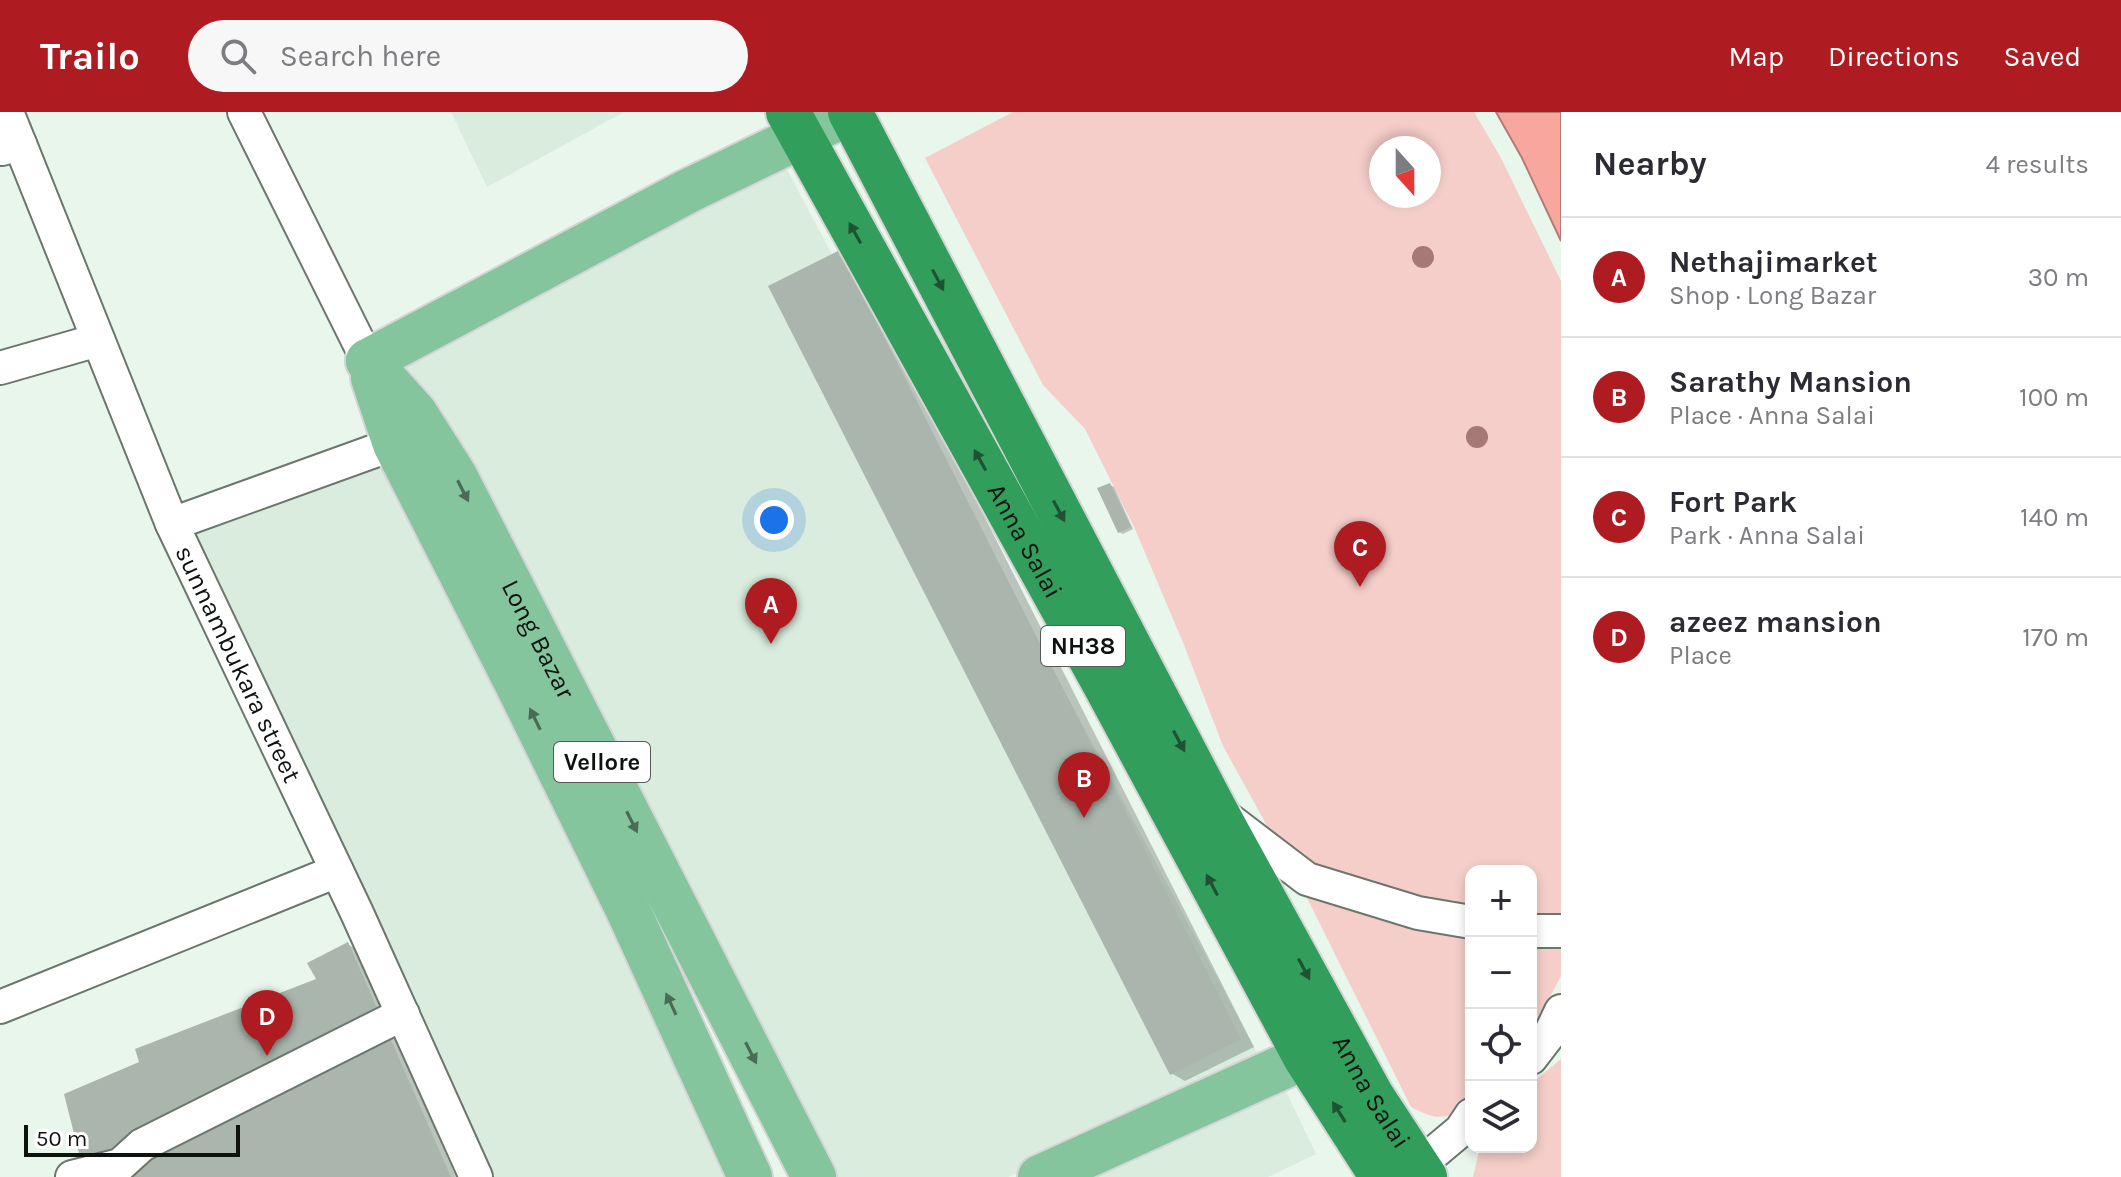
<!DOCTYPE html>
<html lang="en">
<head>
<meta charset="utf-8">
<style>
	body { margin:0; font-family:Karla,sans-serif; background:#f7f7f7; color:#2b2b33 }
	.controls { position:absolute; right:24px; bottom:24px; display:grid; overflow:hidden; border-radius:16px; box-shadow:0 4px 12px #0003 }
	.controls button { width:72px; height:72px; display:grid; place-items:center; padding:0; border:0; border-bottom:2px solid #e1e1e2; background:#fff; color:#2b2b33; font:40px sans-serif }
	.compass { position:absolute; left:1369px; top:24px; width:72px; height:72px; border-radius:50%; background:#fff; box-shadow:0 4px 12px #0003; rotate:159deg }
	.scale { position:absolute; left:24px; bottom:20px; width:216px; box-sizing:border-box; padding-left:8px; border:4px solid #0f1310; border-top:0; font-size:22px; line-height:28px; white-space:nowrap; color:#0f1310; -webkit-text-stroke:6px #fff; paint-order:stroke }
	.you { position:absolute; left:774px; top:408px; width:28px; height:28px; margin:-20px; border:6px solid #fff; border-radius:50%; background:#1a73e8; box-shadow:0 0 0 12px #1a73e833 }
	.badge { display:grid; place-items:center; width:52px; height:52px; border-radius:50%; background:#ae1c22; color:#fff; font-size:26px; font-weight:700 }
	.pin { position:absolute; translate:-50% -66px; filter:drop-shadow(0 2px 4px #0008) }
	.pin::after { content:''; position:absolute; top:42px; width:28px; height:24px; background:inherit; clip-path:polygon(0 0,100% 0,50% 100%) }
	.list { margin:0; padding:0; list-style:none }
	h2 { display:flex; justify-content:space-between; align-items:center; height:104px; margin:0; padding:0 32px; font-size:34px }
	h2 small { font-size:26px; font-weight:400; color:#7c7c81 }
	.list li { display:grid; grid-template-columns:52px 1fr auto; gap:24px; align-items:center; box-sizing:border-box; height:120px; padding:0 32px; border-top:2px solid #e1e1e2 }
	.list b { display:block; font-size:30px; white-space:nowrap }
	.list p { margin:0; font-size:26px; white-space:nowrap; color:#7c7c81 }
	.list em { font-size:26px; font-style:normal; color:#7c7c81 }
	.icon { flex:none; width:44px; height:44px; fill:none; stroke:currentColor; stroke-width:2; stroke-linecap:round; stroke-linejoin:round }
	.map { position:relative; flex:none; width:1561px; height:1065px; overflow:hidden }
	header { display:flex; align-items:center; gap:48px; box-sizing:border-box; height:112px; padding:0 40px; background:#ae1c22; color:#fff }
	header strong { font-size:38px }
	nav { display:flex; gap:44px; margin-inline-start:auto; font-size:28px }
	.search { width:560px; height:72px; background:#f7f7f7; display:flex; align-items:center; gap:20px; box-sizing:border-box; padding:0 28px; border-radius:44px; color:#7c7c81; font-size:30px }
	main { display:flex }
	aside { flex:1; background:#fff }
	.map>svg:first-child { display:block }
	.built { fill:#d9ecdd }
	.green { fill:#f5cec9; fill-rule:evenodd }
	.water { fill:#f8a79f; stroke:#b27b74; stroke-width:2 }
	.shadow { fill:#0003 }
	.building { fill:#aab6ad }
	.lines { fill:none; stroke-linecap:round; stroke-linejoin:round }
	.street-casing { stroke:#6b766d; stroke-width:36 }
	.primary-casing { stroke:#d4d5d4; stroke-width:48 }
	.highway-casing { stroke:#d4d5d4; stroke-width:48 }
	.street { stroke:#fff; stroke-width:32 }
	.primary { stroke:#84c59d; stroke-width:44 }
	.highway { stroke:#329e5c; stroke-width:44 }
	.tree { fill:#a47976 }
	.oneway { fill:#1f5232 }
	.oneway2 { fill:#4a6c56 }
	.labels { text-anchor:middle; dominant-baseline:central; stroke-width:6; stroke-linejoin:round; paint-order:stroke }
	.shield { fill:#fff; stroke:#575a58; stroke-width:2 }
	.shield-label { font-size:24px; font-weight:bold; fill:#0f1310 }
	.street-label { font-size:26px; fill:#0f1310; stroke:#fff }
</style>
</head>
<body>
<header>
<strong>Trailo</strong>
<div class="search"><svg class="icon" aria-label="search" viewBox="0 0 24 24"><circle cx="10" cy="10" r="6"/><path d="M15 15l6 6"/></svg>Search here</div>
<nav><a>Map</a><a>Directions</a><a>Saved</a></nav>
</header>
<main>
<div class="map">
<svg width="1561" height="1065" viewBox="0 0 1561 1065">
	<rect width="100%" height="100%" fill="#e9f6ec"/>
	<g class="built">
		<path d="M451,0h173l-137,75z"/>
		<path d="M785,54l477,896 -254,115h-181l-439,-814z"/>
		<path d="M390,348l128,252 207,465h-234l-302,-643z"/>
		<path d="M1281,969l35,73 -48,23h-190z"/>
	</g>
	<g class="green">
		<path d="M1013,0h461l27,46 60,123v695l-30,57v-162h-60v230c-23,20 -34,20 -60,6l-103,-207 -85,-154 -39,-101 -49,-116 -50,-100 -42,-44 -118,-227zM1381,36h48v48h-48z"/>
		<path d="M1561,947v118h-88l7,-30h51v-63z"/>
	</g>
	<path class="water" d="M1496,0h65v129l-39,-83z"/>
	<g class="shadow">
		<path d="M854,148l400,787 -69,34 -14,-8 -400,-786z"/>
		<path d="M1110,373l4,2 19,42 -10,5 -4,-2z"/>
		<path d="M348,832l9,6 99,227h-369l232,-197z"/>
	</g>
	<g class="building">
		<path d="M840,138l401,789 -71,36 -402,-789z"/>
		<path d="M1110,371l21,44 -13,6 -21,-45z"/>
		<path d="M348,830l103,235h-366l-21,-83 75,-32 -4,-13 181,-70 -9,-16z"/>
	</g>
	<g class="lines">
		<g class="street-casing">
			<g id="street">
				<path d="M244,0l124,249"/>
				<path id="s1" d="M20,32l152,380 185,389 119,264"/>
				<path d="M2,37l18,-5 -13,-32"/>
				<path d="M0,256l98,-28"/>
				<path d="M172,412l244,-88"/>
				<path d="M1223,703l84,64 111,34 53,9"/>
				<path d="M1531,819h30"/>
				<path d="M0,895l337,-136"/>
				<path d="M1531,946l20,-26 10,-21"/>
				<path d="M1418,1054l43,-36 10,-15"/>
				<path d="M72,1065l48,-12 22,-20 261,-131"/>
			</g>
		</g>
		<g class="primary-casing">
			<g id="primary">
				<path id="s2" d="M368,249l47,52 40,63 359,701"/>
				<path d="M368,249l320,-170 163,-79"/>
				<path d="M373,266l22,66 122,240 111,226 122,267"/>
				<path d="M1040,1065l265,-120"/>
			</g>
		</g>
		<g class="highway-casing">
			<g id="highway">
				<path id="s3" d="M788,0l317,573 200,372 77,120"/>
				<path id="s4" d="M850,0l364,696 158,288 53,81"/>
			</g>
		</g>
		<use href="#street" class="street"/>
		<use href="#primary" class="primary"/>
		<use href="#highway" class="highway"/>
	</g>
	<g class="tree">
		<circle cx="1423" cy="145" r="11"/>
		<circle cx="1477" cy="325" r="11"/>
	</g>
	<defs><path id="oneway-solid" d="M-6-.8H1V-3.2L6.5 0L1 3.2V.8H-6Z" transform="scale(2)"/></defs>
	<g class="oneway">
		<use href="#oneway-solid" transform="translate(855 121) rotate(-119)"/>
		<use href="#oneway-solid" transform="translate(938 168) rotate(62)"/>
		<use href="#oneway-solid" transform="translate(980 348) rotate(-119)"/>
		<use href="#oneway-solid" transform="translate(1059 399) rotate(62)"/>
		<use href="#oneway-solid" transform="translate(1179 629) rotate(62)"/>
		<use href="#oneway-solid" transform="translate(1212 773) rotate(-118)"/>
		<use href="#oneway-solid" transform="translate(1304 857) rotate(62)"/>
		<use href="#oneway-solid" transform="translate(1339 1000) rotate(-122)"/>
	</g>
	<g class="oneway2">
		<use href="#oneway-solid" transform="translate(463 379) rotate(63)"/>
		<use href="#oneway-solid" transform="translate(535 607) rotate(-116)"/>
		<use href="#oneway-solid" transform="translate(632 710) rotate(63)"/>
		<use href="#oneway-solid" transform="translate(671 892) rotate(-115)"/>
		<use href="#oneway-solid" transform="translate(751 941) rotate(63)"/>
	</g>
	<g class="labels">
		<g class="shield">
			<rect x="1041" y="514" width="84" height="40" rx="6"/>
			<rect x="554" y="630" width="96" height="40" rx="6"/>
		</g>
		<g class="shield-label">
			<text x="1083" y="534">NH38</text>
			<text x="602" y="650">Vellore</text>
		</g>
		<g class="street-label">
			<text stroke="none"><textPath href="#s3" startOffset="490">Anna Salai</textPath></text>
			<text stroke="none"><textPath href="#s2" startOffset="328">Long Bazar</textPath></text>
			<text stroke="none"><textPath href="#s1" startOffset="564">sunnambukara street</textPath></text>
			<text stroke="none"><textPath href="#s4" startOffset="1110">Anna Salai</textPath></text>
		</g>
	</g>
</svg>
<div class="controls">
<button>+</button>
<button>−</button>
<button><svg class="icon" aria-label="locate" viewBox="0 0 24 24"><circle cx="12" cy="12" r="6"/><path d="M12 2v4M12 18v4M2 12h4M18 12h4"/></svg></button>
<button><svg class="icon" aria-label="layers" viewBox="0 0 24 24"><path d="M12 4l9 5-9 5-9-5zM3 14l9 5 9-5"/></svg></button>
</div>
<svg class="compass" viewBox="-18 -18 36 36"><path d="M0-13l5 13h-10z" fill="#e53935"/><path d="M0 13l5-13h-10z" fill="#7c7c81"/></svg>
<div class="scale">50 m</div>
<div class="you"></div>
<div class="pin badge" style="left:771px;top:532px">A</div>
<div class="pin badge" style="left:1084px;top:706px">B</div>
<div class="pin badge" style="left:1360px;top:475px">C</div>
<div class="pin badge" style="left:267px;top:944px">D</div>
</div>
<aside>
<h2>Nearby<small>4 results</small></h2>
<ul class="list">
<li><span class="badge">A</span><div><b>Nethajimarket</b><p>Shop · Long Bazar</p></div><em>30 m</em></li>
<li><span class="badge">B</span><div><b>Sarathy Mansion</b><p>Place · Anna Salai</p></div><em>100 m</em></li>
<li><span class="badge">C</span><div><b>Fort Park</b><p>Park · Anna Salai</p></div><em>140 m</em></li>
<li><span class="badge">D</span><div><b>azeez mansion</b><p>Place</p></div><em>170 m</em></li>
</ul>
</aside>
</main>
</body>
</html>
